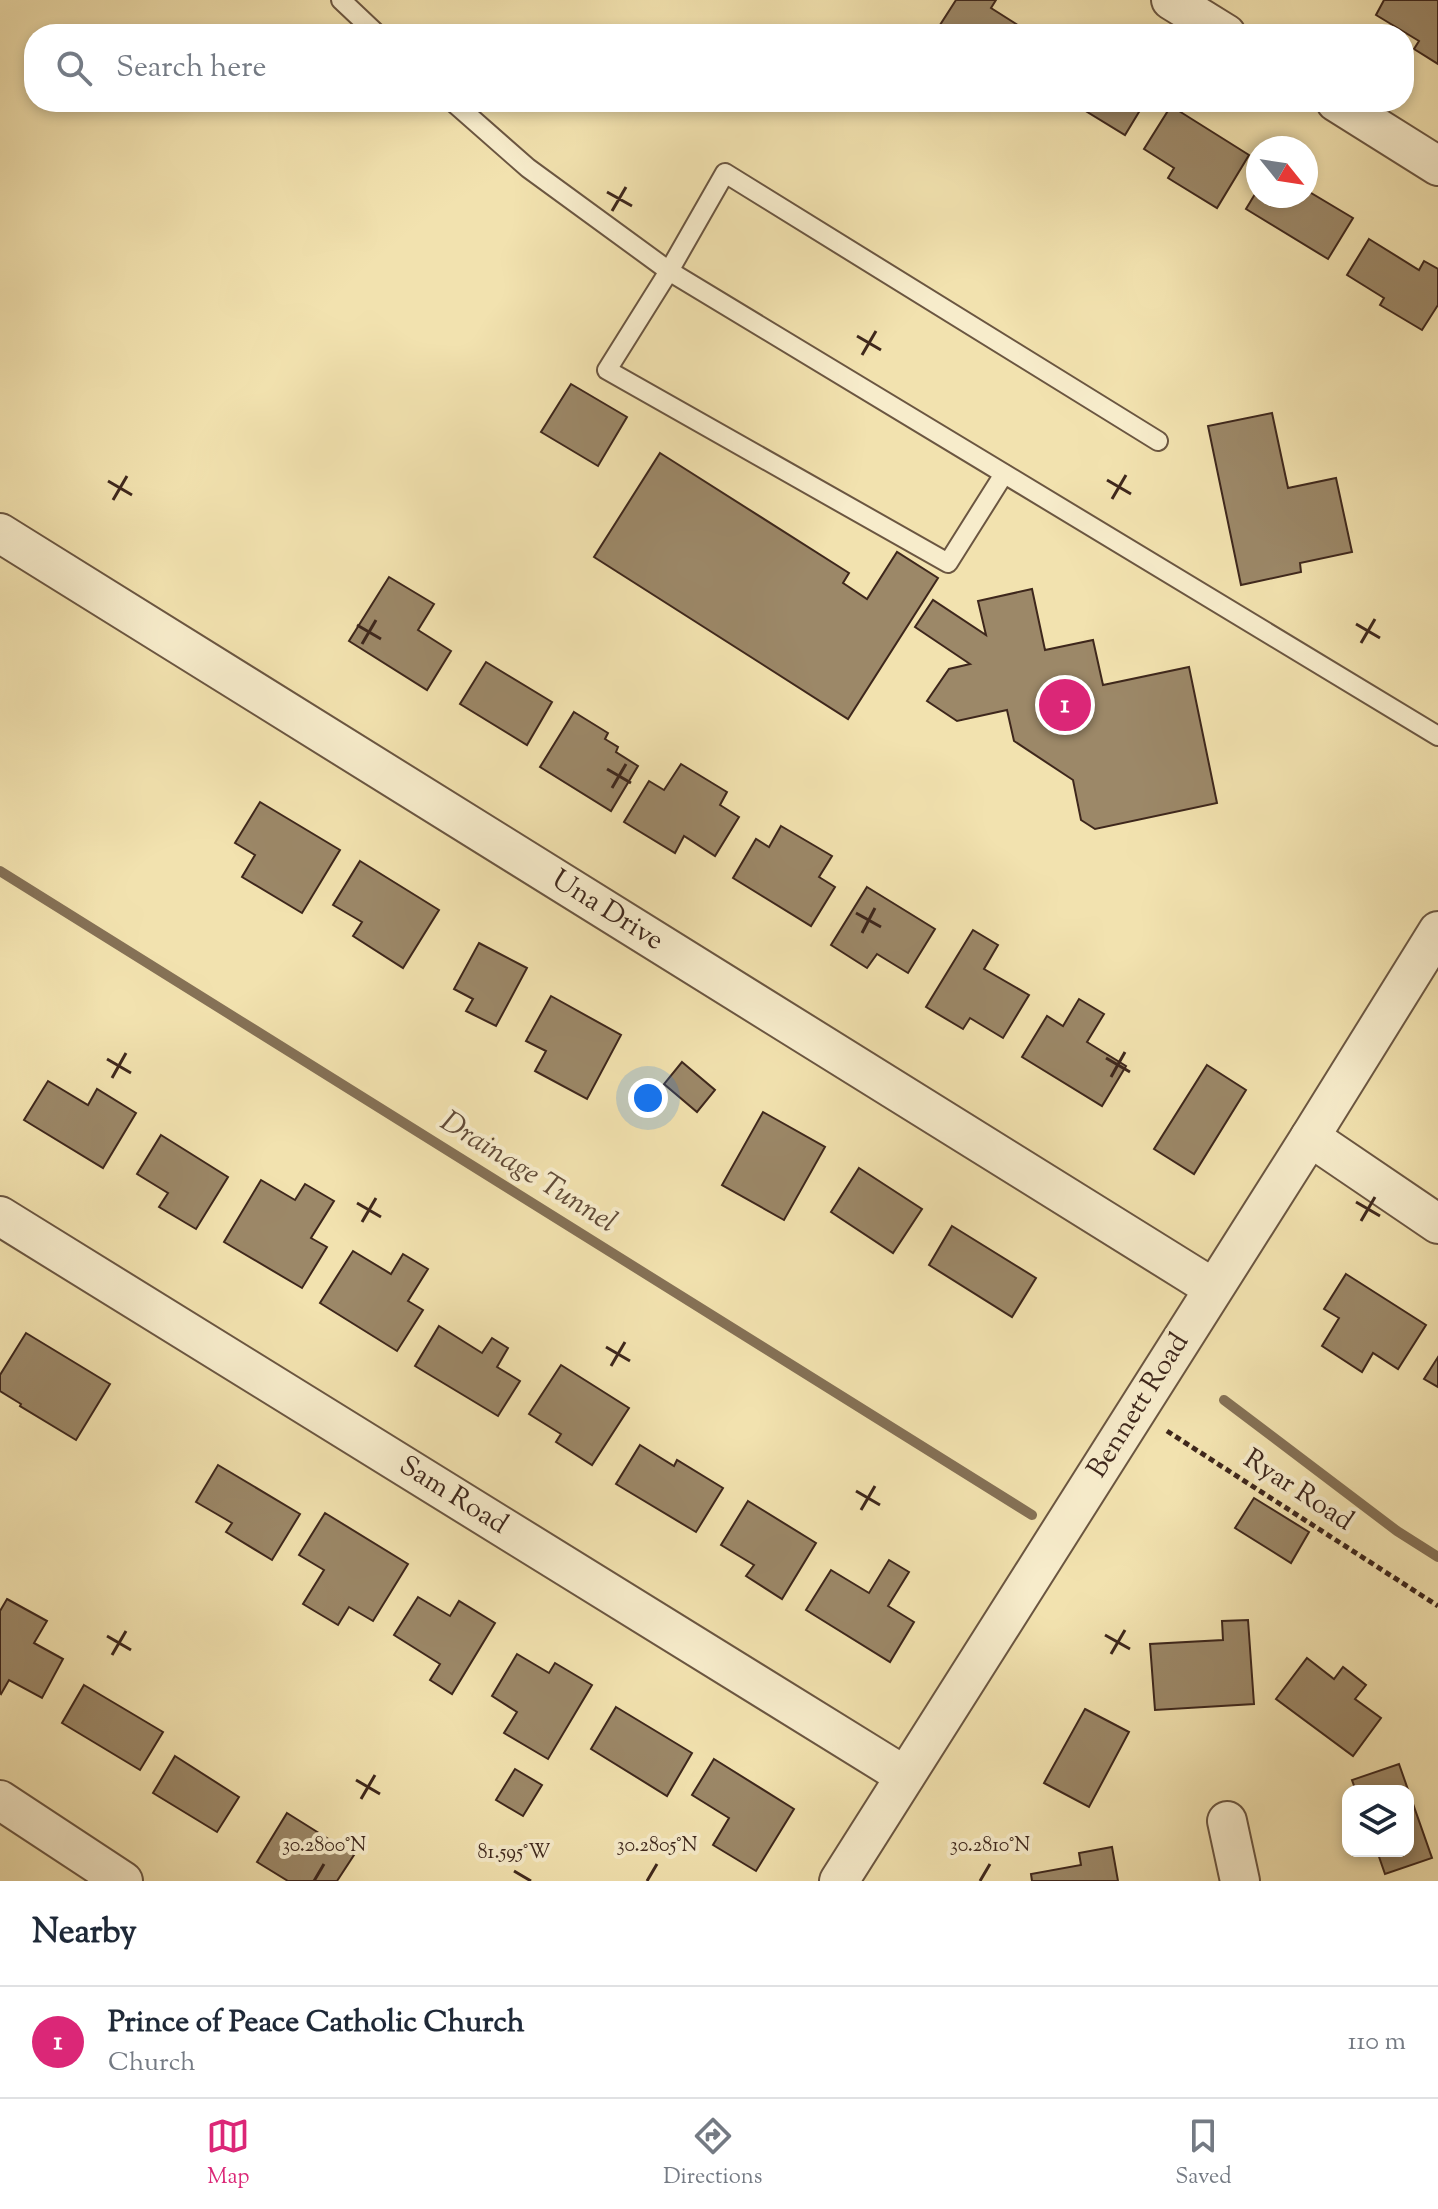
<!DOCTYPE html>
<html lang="en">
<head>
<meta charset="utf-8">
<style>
	body { margin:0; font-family:"Sorts Mill Goudy",serif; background:#f6f6f7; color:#1f2937 }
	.controls { position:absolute; right:24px; bottom:24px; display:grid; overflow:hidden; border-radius:16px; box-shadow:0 4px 12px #0003 }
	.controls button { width:72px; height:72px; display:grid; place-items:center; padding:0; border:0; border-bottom:2px solid #e0e1e3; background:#fff; color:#1f2937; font:40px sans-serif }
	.compass { position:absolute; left:1246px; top:136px; width:72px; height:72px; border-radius:50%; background:#fff; box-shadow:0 4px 12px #0003; rotate:120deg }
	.you { position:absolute; left:648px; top:1098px; width:28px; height:28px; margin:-20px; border:6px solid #fff; border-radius:50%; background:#1a73e8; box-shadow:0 0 0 12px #1a73e833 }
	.badge { display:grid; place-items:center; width:52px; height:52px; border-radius:50%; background:#db2777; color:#fff; font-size:26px; font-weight:700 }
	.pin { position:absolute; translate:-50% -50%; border:4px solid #fff; box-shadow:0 2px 8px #0006 }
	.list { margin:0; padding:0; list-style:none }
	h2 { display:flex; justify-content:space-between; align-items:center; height:104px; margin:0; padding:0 32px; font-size:34px }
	h2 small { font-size:26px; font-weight:400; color:#747a83 }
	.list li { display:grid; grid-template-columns:52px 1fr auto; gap:24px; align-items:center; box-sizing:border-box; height:112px; padding:0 32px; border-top:2px solid #e0e1e3 }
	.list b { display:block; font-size:30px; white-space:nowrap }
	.list p { margin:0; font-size:26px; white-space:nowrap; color:#747a83 }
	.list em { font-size:26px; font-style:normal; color:#747a83 }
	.icon { flex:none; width:44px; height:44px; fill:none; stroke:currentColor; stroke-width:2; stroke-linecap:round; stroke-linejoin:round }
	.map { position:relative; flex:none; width:1438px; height:1881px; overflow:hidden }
	.search { position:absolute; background:#fff; box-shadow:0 4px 12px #0003; left:24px; right:24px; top:24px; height:88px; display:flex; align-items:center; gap:20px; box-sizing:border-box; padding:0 28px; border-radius:32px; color:#747a83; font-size:30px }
	.sheet { height:216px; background:#fff }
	nav { display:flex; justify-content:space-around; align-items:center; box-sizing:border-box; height:112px; border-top:2px solid #e0e1e3; background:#fff; font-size:22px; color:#747a83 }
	nav a { display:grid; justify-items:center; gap:4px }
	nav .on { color:#db2777 }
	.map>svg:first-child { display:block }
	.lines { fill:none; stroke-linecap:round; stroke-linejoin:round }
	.stream { stroke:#857156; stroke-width:10 }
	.building { fill:#9c8868; stroke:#3e271c; stroke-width:2 }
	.service-casing { stroke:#6b5641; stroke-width:22 }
	.minor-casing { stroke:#6b5641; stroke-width:42 }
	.path { stroke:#3e271c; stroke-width:5; stroke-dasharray:6 4; stroke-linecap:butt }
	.service { stroke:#f7eccb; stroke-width:18 }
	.minor { stroke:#f7eccb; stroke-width:38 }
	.ticks { fill:none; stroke:#3e271c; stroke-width:3 }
	.labels { text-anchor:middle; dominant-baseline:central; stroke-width:8; stroke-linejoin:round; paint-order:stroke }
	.street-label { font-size:28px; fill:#3e271c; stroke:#f7eccb }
	.water-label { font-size:30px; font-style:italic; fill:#624c39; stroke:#f7eccb }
	.ticks-label { font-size:20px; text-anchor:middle; fill:#3e271c; stroke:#f7eccb; stroke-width:8; stroke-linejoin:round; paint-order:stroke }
</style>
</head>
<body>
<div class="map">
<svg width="1438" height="1881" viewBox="0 0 1438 1881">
	<rect width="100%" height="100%" fill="#f2e2af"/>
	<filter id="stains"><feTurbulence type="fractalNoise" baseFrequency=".0025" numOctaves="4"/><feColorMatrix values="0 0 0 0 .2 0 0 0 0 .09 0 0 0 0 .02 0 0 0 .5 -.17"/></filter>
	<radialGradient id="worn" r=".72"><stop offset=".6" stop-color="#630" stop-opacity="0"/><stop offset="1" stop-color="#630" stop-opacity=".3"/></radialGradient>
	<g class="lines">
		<g class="stream">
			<path d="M0,871l1032,644"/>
			<path d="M1224,1400l173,131 41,26"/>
		</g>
	</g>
	<g class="building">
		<path d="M956,0h40l-5,8 41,26h-77l-15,-9z"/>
		<path d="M1384,0h54v64l-24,-15 5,-8 -43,-26z"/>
		<path d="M1071,102h74l-20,33z"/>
		<path d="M1171,106l78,49 -32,53 -49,-30 6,-10 -30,-19z"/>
		<path d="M1258,189v7h48v-6l47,28 -25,41 -82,-50z"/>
		<path d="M1369,239l50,31 5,-9 14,8v36l-16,25 -42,-25 4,-7 -37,-23z"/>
		<path d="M571,384l56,33 -29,49 -57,-34z"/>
		<path d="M1272,413l16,75 48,-10 16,74 -52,11 1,9 -60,13 -33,-159z"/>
		<path d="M660,453l189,120 -6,10 24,16 30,-47 41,26 -90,141 -254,-162z"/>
		<path d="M389,577l45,27 -16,26 33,21 -24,39 -78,-49z"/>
		<path d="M1032,589l13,61 48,-10 10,45 86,-18 28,136 -122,26 -14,-9 -8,-40 -59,-39 -7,-31 -50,11 -30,-20 22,-32 21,-5 -55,-37 18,-27 53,35 -8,-34z"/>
		<path d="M486,662l66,40 -25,43 -67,-41z"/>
		<path d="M574,712l34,21 -3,6 13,8 -2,5 22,14 -27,45 -71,-44z"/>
		<path d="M681,764l46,28 -7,13 19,12 -24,39 -31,-20 -9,17 -51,-31 25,-41 15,9z"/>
		<path d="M260,802l80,48 -38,63 -60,-36 13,-22 -20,-12z"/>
		<path d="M781,826l51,30 -13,21 16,10 -24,39 -78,-48 23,-39 13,8z"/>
		<path d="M360,861l79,49 -36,58 -50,-32 9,-14 -29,-17z"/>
		<path d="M867,887l68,42 -27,44 -31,-19 -10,14 -36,-23z"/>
		<path d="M973,930l25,15 -14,24 45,26 -26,43 -33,-20 -7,11 -37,-22z"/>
		<path d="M479,943l48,25 -31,58 -30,-15 7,-12 -19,-10z"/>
		<path d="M551,996l70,39 -34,64 -52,-28 11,-20 -20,-10z"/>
		<path d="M1079,999l25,15 -17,28 39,24 -24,40 -80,-49 25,-41 16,10z"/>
		<path d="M682,1062l33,28 -18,22 -33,-28z"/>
		<path d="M1207,1065l39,25 -52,84 -40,-25z"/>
		<path d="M48,1081l40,24 9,-16 39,24 -33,55 -79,-48z"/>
		<path d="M763,1112l62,35 -41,73 -62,-35z"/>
		<path d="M161,1135l67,42 -32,52 -37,-22 9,-14 -31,-19z"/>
		<path d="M859,1168l63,41 -29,44 -62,-41z"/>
		<path d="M261,1180l34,20 10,-16 29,17 -23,37 16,9 -25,41 -78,-46z"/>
		<path d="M952,1226l84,52 -24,39 -83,-52z"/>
		<path d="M353,1251l38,23 12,-20 25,15 -20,32 15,9 -26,41 -77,-48z"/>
		<path d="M1346,1274l80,51 -28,44 -25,-16 -11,19 -40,-26 17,-28 -15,-9z"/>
		<path d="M439,1326l43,27 10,-15 16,10 -11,19 23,14 -22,35 -83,-50z"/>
		<path d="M26,1333l84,51 -34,56 -56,-34 1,-2 -21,-13v-16z"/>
		<path d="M1438,1357v30l-14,-8z"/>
		<path d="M561,1365l68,43 -37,57 -36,-23 5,-8 -32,-20z"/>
		<path d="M640,1445l34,21 3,-6 46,28 -27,44 -80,-48z"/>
		<path d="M218,1465l82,49 -28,46 -46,-28 6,-9 -36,-21z"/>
		<path d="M1254,1498l55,34 -18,31 -56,-35z"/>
		<path d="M748,1501l68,42 -34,56 -36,-23 8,-11 -33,-20z"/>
		<path d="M325,1513l83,51 -35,57 -24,-14 -11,18 -35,-21 21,-34 -25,-15z"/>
		<path d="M889,1560l20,12 -21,34 26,16 -24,40 -84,-52 25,-40 38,23z"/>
		<path d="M418,1597l32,19 9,-15 36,22 -43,71 -22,-14 10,-16 -46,-29z"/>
		<path d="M7,1599l40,22 -13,22 29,16 -21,39 -33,-18 -8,14 -1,-1v-82z"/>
		<path d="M1248,1620l6,84 -99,6 -5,-66 73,-4 -1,-19z"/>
		<path d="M517,1654l32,19 6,-10 37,22 -44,74 -44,-26 13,-21 -25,-16z"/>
		<path d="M1307,1658l27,21 9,-12 23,18 -11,14 26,19 -28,38 -77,-57z"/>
		<path d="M84,1685l79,47 -23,38 -78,-47z"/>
		<path d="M616,1707l76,46 -25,43 -76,-47z"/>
		<path d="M1085,1709l44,23 -40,75 -45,-24z"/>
		<path d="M175,1756l64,41 -22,35 -64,-39z"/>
		<path d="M714,1759l80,50 -38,62 -43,-26 16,-27 -37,-23z"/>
		<path d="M1399,1764l33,94 -47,16 -8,-23h31v-60h-52l-4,-11z"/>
		<path d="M515,1769l27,16 -19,31 -27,-16z"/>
		<path d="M287,1813l67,42 -17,26h-49l-31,-19z"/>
		<path d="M1112,1847l6,34h-86l-1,-7 50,-9 -2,-12z"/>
	</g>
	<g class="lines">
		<g class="service-casing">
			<g id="service">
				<path d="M341,0l36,34"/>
				<path d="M453,102l75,66 141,103 769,465"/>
				<path d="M1004,474l-56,89 -341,-193 62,-99 56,-98 433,268"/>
			</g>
		</g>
		<g class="minor-casing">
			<g id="minor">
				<path d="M1171,0l55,34"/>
				<path d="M1336,102l102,64"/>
				<path d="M0,533l1213,755"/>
				<path d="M1310,1137l128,87"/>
				<path d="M0,1216l905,560"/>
				<path d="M0,1800l123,81"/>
				<path d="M1227,1821l13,60"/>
				<path d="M839,1881l471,-744 128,-206"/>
			</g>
		</g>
		<path class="path" d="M1167,1431l271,175"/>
		<use href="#service" class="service"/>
		<use href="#minor" class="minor"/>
	</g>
	<path class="ticks" d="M607,192l25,14M612,211l14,-24M857,336l24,14M862,355l14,-24M1107,480l24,14M108,481l24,14M1112,499l14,-24M113,500l14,-24M1356,624l24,14M357,625l24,14M1361,643l14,-24M362,644l14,-24M607,769l24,14M612,788l14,-24M856,913l25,14M862,933l13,-25M1106,1058l24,14M107,1059l24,14M1111,1077l14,-25M112,1078l14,-25M1356,1202l24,14M357,1203l24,14M1361,1221l14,-24M362,1222l14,-24M606,1347l24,14M611,1366l14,-24M856,1491l24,14M861,1510l14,-24M1105,1635l25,14M107,1636l24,14M1111,1654l14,-24M112,1655l14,-24M356,1780l24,14M361,1799l14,-24M514,1871l17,10M314,1881l10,-17M647,1881l10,-17M980,1881l10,-17"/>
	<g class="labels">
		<g class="street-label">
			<text transform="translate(607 911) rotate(32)">Una Drive</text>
			<text transform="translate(1139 1406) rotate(-58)">Bennett Road</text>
			<text transform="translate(1298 1491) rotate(33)">Ryar Road</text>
			<text transform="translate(453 1496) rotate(32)">Sam Road</text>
		</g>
		<g class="water-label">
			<text transform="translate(528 1173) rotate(32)">Drainage Tunnel</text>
		</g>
	</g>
	<g class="ticks-label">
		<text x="324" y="1851">30.2800°N</text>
		<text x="657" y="1851">30.2805°N</text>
		<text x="990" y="1851">30.2810°N</text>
		<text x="514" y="1858">81.595°W</text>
	</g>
	<rect width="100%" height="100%" filter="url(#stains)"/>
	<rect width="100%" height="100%" fill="url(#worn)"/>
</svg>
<div class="controls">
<button><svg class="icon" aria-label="layers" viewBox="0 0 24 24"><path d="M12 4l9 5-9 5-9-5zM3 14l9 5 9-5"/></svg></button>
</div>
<svg class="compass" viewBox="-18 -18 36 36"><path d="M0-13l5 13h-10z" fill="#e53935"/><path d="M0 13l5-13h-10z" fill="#747a83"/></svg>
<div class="you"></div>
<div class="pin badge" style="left:1065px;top:705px">1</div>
<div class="search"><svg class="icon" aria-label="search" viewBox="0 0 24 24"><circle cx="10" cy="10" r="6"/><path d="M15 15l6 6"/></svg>Search here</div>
</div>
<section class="sheet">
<h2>Nearby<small></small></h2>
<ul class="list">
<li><span class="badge">1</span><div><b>Prince of Peace Catholic Church</b><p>Church</p></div><em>110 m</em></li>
</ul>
</section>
<nav>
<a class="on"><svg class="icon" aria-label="map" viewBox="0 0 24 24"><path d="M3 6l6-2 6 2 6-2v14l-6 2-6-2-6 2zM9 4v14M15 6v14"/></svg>Map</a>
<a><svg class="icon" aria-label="directions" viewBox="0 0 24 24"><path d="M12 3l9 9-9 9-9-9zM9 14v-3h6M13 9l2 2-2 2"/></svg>Directions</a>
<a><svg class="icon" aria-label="saved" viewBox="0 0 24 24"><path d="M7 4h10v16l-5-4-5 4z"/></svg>Saved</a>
</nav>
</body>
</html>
